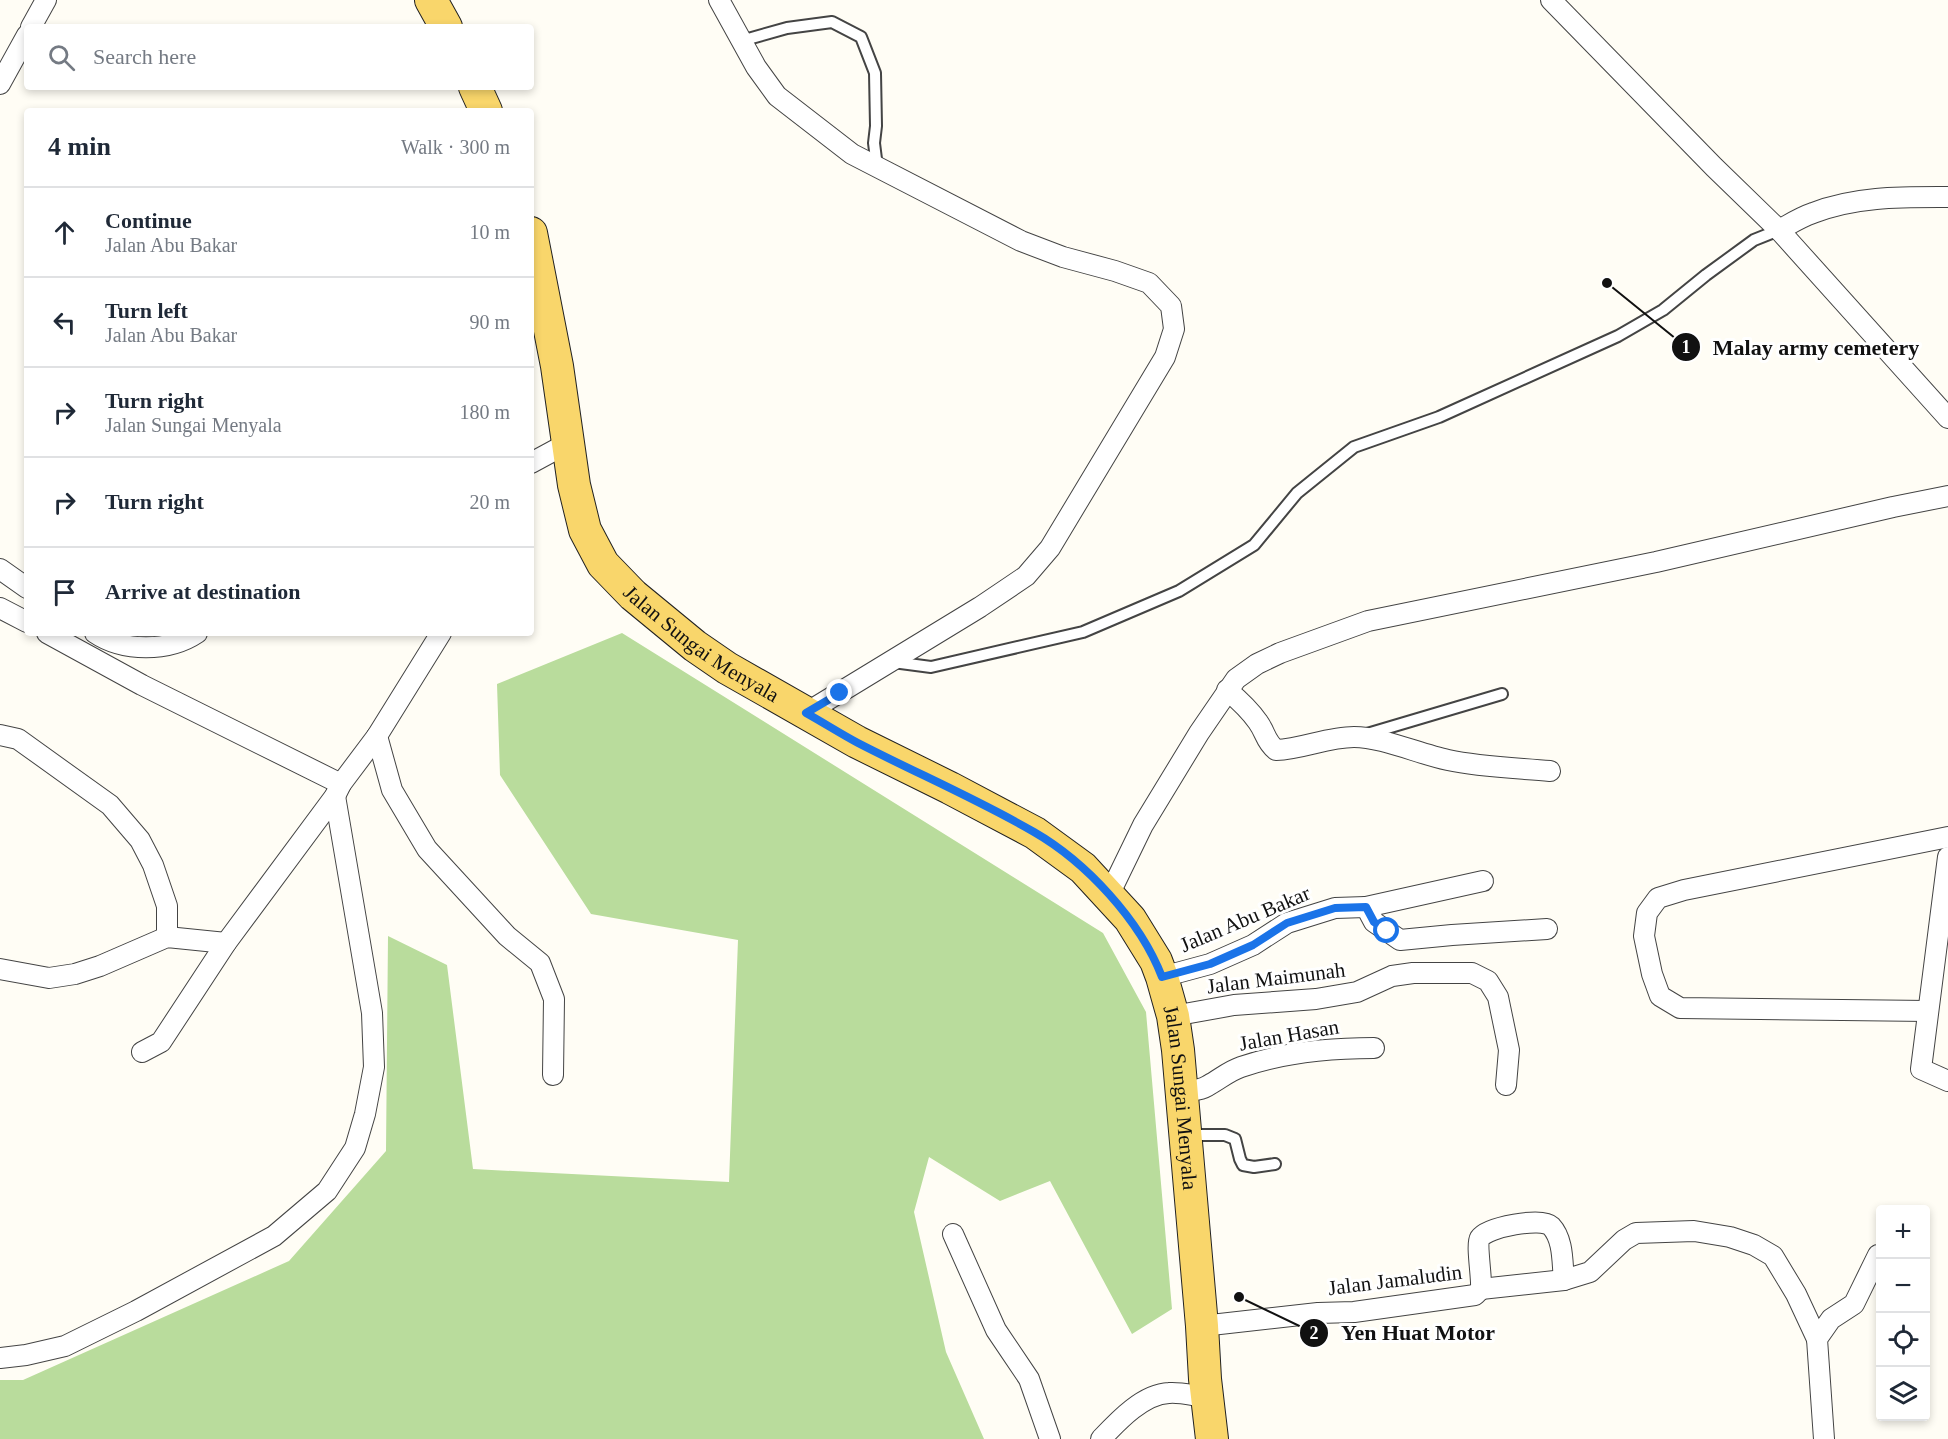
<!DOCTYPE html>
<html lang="en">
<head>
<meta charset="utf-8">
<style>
	body { margin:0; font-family:"Times New Roman",serif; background:#f2f2f3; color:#1f2937 }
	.controls { position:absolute; right:18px; bottom:18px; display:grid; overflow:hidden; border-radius:6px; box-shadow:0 3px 9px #0003 }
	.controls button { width:54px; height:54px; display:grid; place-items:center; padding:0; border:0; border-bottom:2px solid #e0e1e3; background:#fff; color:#1f2937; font:30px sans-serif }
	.stop { position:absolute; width:18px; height:18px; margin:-14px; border:4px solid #1a73e8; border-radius:50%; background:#fff }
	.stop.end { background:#1a73e8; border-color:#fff; box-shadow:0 2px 6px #0008 }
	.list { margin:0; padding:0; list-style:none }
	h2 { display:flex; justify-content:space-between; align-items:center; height:78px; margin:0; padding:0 24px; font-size:26px }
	h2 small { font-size:20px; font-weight:400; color:#747a83 }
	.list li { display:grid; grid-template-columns:39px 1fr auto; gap:18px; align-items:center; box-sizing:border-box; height:90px; padding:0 24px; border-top:2px solid #e0e1e3 }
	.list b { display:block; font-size:22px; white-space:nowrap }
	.list p { margin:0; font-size:20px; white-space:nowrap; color:#747a83 }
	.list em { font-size:20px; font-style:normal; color:#747a83 }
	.icon { flex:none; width:33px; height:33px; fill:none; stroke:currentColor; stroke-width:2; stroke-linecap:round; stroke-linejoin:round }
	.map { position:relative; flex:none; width:1948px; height:1439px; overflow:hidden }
	.search { position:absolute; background:#fff; box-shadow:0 3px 9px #0003; left:24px; top:24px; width:510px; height:66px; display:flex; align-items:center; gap:15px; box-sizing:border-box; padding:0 21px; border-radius:6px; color:#747a83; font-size:22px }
	.panel { position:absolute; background:#fff; box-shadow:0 3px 9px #0003; left:24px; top:108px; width:510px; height:528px; border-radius:6px }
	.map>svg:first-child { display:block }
	.forest { fill:#b9dc9c }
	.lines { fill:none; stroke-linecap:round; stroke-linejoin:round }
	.service-casing { stroke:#444; stroke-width:14 }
	.minor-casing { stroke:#444; stroke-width:22 }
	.primary-casing { stroke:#222; stroke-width:34 }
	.service { stroke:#fff; stroke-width:10 }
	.minor { stroke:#fff; stroke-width:20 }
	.primary { stroke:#f9d66b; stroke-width:32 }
	.route { stroke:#1a73e8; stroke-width:8 }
	.labels { text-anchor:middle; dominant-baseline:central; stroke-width:6; stroke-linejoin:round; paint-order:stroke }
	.street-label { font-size:21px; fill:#111; stroke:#fff }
	.leader { fill:none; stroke:#111; stroke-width:2 }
	.callout-dot { fill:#111; stroke:#fff; stroke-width:2 }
	.mark-label { font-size:18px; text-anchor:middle; font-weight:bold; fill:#fff }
	.callout-label { font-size:22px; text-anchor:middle; font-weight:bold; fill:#111; stroke:#fff; stroke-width:6; stroke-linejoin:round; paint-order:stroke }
</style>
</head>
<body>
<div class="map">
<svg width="1948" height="1439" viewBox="0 0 1948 1439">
	<rect width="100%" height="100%" fill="#fffdf5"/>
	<path class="forest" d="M622,633l481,300 43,79 26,297 -40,25 -82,-153 -50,20 -71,-44 -15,55 32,140 38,87h-984v-59h23l266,-119 97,-110 2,-215 59,29 26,204 256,13 9,-242 -147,-26 -91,-139 -3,-91z"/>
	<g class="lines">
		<g class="service-casing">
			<g id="service">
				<path d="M741,41l46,-13 45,-6 29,15 14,36 1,53 -2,17 3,24"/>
				<path d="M893,662l38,5 152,-35 96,-41 75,-46 43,-52 57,-46 85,-30 179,-81 45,-26 43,-35 48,-35 25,-10"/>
				<path d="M1367,734l135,-40"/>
				<path d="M1188,1135h37l10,4 5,20 3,6 11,2 21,-3"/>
			</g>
		</g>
		<g class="minor-casing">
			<g id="minor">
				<path d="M719,0l37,67 21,29 75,58 169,87 42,16 52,14 34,12 22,23 3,23 -9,28 -115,191 -24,28 -46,31 -174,106"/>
				<path d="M1551,0l163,167 65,63 169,188"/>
				<path d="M31,27l15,-27"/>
				<path d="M0,84l27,-49"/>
				<path d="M1779,230c11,-6 22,-13 34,-17 43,-17 90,-16 135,-16"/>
				<path d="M531,463l37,-20"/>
				<path d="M0,569l27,19"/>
				<path d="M0,608l27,14"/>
				<path d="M47,633l95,52 199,99"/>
				<path d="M95,633c28,19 74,19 102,0"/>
				<path d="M1227,690c12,10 22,19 31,32 8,11 7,19 18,28 27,-1 51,-13 78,-13 28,0 65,17 94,23 32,7 69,8 102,11"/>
				<path d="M0,735l18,4 92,66 30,35 13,25 14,41v31"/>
				<path d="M377,736l15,54 35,59 80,87 33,27 14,36 -1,76"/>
				<path d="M1948,857l-27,212 27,12"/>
				<path d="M1109,895l34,-70 56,-92 37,-54 21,-15 23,-11 88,-32 288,-59 237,-55 55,-11"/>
				<path d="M1366,907l117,-26"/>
				<path d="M0,969l49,9 26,-4 25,-8 67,-29 59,6"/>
				<path d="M1162,977l48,-13 43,-19 34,-22 48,-15 31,-1 8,15 26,18 52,-5 95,-6"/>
				<path d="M1928,1011l-248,-3 -20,-12 -8,-22 -8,-38 3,-23 11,-15 26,-8 264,-53"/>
				<path d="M1173,1016l61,-11 82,-6 41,-7 35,-16 21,-3h59l16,8 10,16 11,53 -3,35"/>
				<path d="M142,1052l19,-10 65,-99 109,-147 6,-12 36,-48 64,-103"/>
				<path d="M1182,1092c9,-1 20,-2 27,-7 11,-6 20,-14 32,-18 40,-14 90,-19 133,-19"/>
				<path d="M953,1234l43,96 33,49 21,60"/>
				<path d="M1481,1289l83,-9 26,-8 34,-32 12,-7 58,-2 36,6 24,8 19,11 23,38 21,45"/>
				<path d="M1202,1326l116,-13 36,-1 121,-17 6,-6c1,-12 -5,-44 -1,-51 7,-11 62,-21 71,-12 13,14 11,37 13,54"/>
				<path d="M0,1358l26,-3 39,-9 71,-35 138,-75 53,-45 28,-43 10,-34 9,-47 -2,-54 -37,-217"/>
				<path d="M1101,1439c17,-18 42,-45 68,-46 12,-1 26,3 38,4"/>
				<path d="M1824,1439l-7,-100 14,-20 23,-15 24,-49"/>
			</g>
		</g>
		<g class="primary-casing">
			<g id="primary">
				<path d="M431,0l15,27"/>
				<path d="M475,87l11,24"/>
				<path id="s1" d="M531,233l26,133 17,119 11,45 18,34 30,31 62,51 32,22 130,74 93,46 85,45 48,35 47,51 26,42 6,16 11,39 5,34 24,276 3,53 7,60"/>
			</g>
		</g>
		<use href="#service" class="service"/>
		<use href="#minor" class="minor"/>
		<use href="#primary" class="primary"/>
	</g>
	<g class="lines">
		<path class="route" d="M840,693l-34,20c18,10 35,21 52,30 58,30 119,56 176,89 52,30 106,88 128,145l48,-13 43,-19 34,-22 48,-15 31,-1 8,15 13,9"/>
	</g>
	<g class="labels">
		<g class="street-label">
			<text stroke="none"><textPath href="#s1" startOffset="468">Jalan Sungai Menyala</textPath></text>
			<text transform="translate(1245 919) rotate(-23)">Jalan Abu Bakar</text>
			<text transform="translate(1276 978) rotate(-7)">Jalan Maimunah</text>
			<text transform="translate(1289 1035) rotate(-10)">Jalan Hasan</text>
			<text stroke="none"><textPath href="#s1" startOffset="1170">Jalan Sungai Menyala</textPath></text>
			<text transform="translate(1395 1280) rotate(-7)">Jalan Jamaludin</text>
		</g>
	</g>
	<path class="leader" d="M1607 283L1686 347M1239 1297L1314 1333"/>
	<g class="callout-dot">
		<circle cx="1607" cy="283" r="6"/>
		<circle cx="1239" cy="1297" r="6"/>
		<circle cx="1686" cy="347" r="15"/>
		<circle cx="1314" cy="1333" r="15"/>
	</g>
	<g class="mark-label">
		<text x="1686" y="353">1</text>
		<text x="1314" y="1339">2</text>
	</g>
	<g class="callout-label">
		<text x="1816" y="355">Malay army cemetery</text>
		<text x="1418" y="1340">Yen Huat Motor</text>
	</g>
</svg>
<div class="controls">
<button>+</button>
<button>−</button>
<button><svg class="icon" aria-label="locate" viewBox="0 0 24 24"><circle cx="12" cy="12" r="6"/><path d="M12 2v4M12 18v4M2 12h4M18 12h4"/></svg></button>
<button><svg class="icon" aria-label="layers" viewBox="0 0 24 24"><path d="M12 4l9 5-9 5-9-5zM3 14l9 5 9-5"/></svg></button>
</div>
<div class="stop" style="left:1387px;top:931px"></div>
<div class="stop end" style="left:840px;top:693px"></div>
<div class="search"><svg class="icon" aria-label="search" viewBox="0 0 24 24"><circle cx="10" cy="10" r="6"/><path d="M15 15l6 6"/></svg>Search here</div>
<section class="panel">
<h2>4 min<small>Walk · 300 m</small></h2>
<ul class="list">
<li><svg class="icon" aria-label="ahead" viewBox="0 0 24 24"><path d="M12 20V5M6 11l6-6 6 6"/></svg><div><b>Continue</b><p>Jalan Abu Bakar</p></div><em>10 m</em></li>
<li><svg class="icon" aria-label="left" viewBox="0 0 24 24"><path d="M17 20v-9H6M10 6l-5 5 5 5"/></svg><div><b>Turn left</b><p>Jalan Abu Bakar</p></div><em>90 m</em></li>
<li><svg class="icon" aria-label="right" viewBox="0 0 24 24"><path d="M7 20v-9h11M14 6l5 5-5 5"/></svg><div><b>Turn right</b><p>Jalan Sungai Menyala</p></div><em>180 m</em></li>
<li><svg class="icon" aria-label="right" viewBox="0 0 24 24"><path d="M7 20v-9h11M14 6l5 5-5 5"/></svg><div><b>Turn right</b></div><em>20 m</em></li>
<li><svg class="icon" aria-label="arrive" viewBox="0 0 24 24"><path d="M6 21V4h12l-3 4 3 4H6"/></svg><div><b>Arrive at destination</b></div></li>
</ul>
</section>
</div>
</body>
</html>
